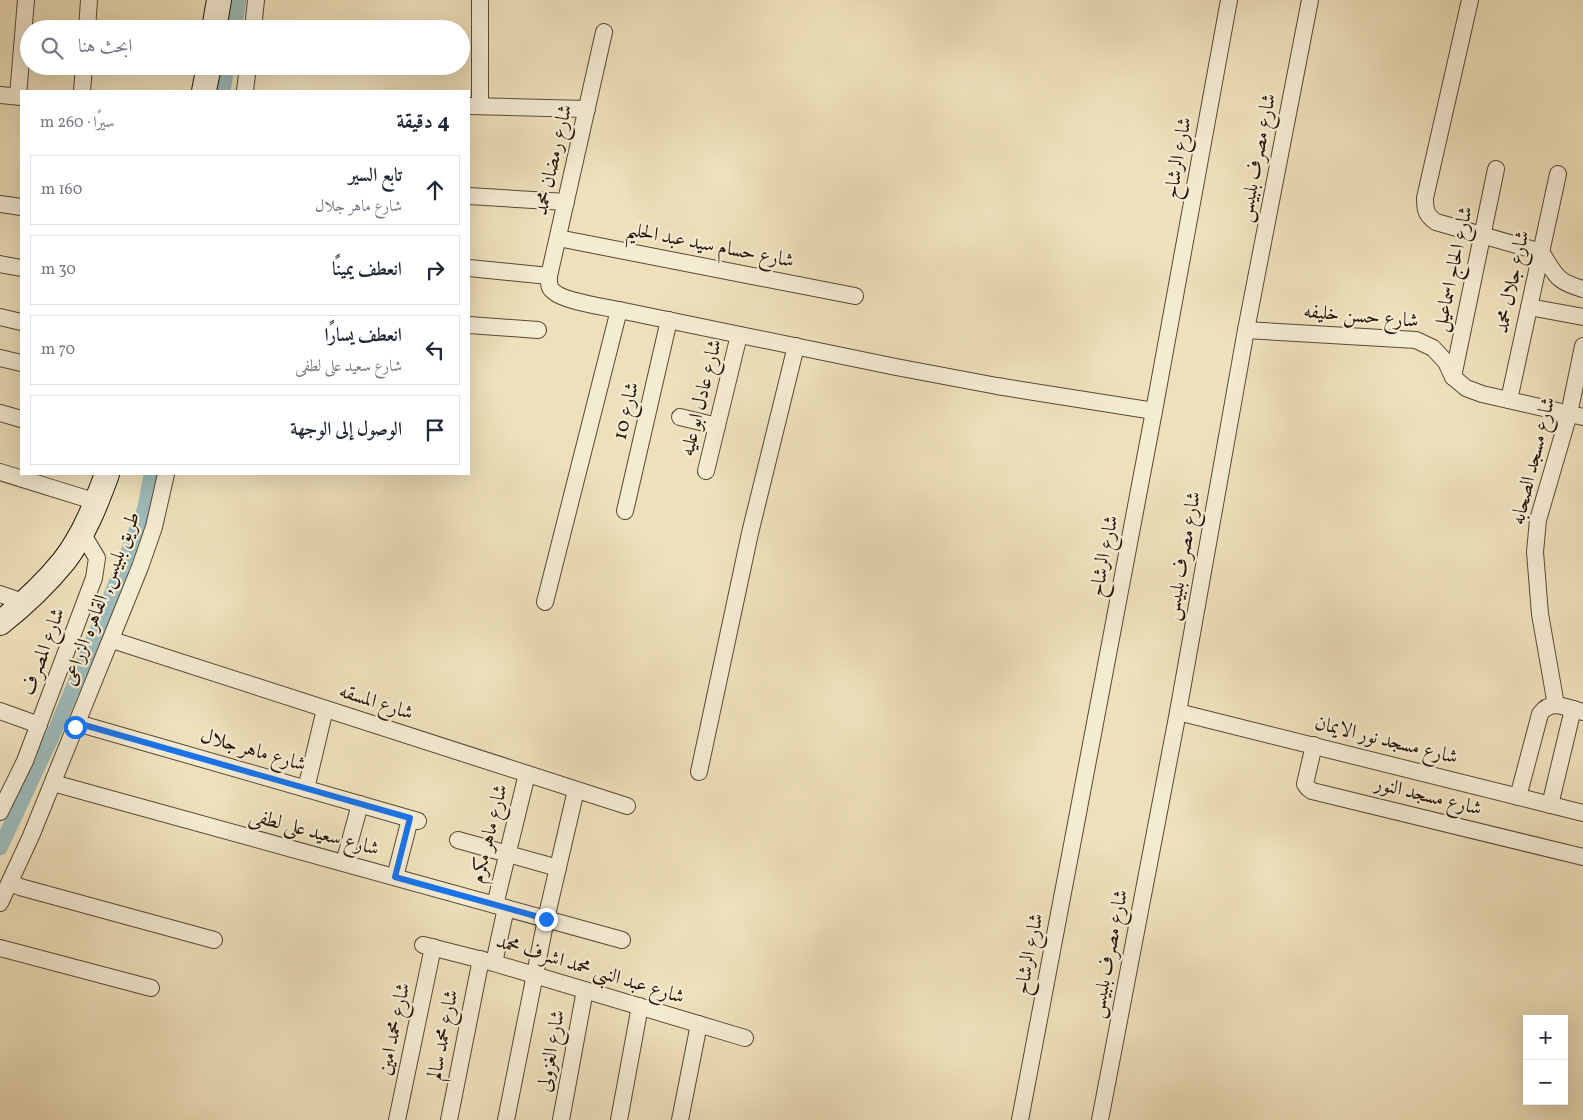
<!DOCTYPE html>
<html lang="ar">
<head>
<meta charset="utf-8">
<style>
	body { margin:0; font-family:Vollkorn,Amiri,serif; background:#f2f2f3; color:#1f2937; direction:rtl }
	.controls { position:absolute; right:15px; bottom:15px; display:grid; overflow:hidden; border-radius:0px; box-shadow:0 5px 20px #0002 }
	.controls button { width:45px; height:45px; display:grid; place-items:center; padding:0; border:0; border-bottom:1px solid #e0e1e3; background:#fff; color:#1f2937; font:25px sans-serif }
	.stop { position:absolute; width:15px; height:15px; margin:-11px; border:4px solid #1a73e8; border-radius:50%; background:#fff }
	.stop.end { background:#1a73e8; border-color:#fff; box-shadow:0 1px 5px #0008 }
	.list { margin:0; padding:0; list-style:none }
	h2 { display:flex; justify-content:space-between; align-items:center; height:65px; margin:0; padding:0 20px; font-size:21px }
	h2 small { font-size:16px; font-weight:400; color:#747a83 }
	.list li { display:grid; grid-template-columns:32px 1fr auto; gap:15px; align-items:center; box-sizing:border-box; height:70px; margin:0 10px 10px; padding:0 10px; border:1px solid #e0e1e3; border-radius:0px }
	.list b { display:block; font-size:19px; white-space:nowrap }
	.list p { margin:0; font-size:16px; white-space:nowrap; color:#747a83 }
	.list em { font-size:16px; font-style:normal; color:#747a83 }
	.icon { flex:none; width:28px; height:28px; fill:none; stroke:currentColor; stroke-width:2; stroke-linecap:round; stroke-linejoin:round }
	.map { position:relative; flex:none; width:1583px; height:1120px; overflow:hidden; direction:ltr }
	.search { position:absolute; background:#fff; box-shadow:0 5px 20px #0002; left:20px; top:20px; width:450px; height:55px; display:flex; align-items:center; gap:12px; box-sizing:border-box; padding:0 18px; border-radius:28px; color:#747a83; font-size:19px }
	.panel { position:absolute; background:#fff; box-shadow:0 5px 20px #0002; left:20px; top:90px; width:450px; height:385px; border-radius:0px; direction:rtl }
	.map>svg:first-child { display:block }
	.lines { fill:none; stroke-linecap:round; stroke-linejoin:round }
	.canal { stroke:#9dbbba; stroke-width:15 }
	.street-casing { stroke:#584832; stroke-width:18 }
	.secondary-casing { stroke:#261505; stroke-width:26 }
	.street { stroke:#f4ebd3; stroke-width:16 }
	.secondary { stroke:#f4ebd3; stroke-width:24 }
	.route { stroke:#1a73e8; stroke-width:6 }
	.labels { text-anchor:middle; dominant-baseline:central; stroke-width:4.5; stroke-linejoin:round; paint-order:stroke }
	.street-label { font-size:20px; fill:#261505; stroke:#f4ebd3 }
</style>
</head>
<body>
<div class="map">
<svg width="1583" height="1120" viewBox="0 0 1583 1120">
	<rect width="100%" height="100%" fill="#eee0bb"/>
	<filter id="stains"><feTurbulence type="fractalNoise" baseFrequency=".004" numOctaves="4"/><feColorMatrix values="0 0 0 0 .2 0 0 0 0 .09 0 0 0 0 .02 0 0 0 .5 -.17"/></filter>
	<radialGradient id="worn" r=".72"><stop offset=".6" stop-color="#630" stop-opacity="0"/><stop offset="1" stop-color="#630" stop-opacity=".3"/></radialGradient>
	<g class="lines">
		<g class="canal">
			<path d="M234,29l5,-29"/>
			<path d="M223,91l4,-25"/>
			<path d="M0,848l57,-122 44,-105 44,-113 6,-34"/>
		</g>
		<g class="street-casing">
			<g id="street">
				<path d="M1470,0l-45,198c0,12 1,17 11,24l105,30c15,23 14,29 42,37"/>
				<path d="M87,29l2,-29"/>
				<path d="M253,29l3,-29"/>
				<path d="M604,32l-55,244c0,6 -1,11 4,15 9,10 52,16 66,19l277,57 101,19 157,25"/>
				<path d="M82,91l2,-25"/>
				<path d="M245,91l3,-25"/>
				<path d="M0,95l21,2"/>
				<path d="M18,96l8,-96"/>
				<path d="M469,106l118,3"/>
				<path d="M480,106v-106"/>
				<path d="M469,196l97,6"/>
				<path d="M0,204l21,3"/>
				<path d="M558,238l297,58"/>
				<path d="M0,264l21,4"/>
				<path d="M469,268l80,8"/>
				<path d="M1529,307l54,10"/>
				<path d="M0,317l21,5"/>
				<path d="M469,325l69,5"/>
				<path d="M1246,330l170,10 17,8 13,14 7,15 13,11 16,6 101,23"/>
				<path d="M0,358l21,5"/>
				<path d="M1453,377l43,-208"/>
				<path d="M1509,400l49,-226"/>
				<path d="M0,413l21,6"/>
				<path d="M680,417l37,9"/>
				<path d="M706,471l33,-136"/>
				<path d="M0,472l97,30"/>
				<path d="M625,511l44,-191"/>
				<path d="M0,594l23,8"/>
				<path d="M545,602l74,-292"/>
				<path d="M112,640l515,166"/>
				<path d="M1556,705l-16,-91 -5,-62 3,-32 31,-106 14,-68"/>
				<path d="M0,711l39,14"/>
				<path d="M1178,712l405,101"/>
				<path d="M77,723l341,98"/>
				<path d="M1314,745l-9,39 3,4 4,3 271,66"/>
				<path d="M699,772l51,-239 46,-187"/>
				<path d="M53,783l569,157"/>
				<path d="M306,789l19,-80"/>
				<path d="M1518,797l22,-83c11,-16 27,-6 43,-2"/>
				<path d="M1550,805l23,-96"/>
				<path d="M0,812l25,-51 69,-183 3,-20 -15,-25"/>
				<path d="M458,840l100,28"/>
				<path d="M344,863l16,-59"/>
				<path d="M395,877l15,-58"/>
				<path d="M10,882l10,5 194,53"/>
				<path d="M0,903l31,-67 109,-269 14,-40 12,-53"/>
				<path d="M495,905l32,-131"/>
				<path d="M423,945l71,18 251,75"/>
				<path d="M0,948l151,40"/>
				<path d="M494,963l12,-55"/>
				<path d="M397,1120l36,-173"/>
				<path d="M449,1120l32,-161"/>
				<path d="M506,1120l40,-201 30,-129"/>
				<path d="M561,1120l24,-130"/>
				<path d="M619,1120l21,-114"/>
				<path d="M680,1120l19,-96"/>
				<path d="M1020,1120l134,-709 75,-411"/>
				<path d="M1100,1120l78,-408 68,-382 64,-330"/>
			</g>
		</g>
		<g class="secondary-casing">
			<g id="secondary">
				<path d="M214,29l5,-29"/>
				<path d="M204,91l5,-25"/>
				<path d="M0,623c23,-18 46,-40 64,-62 20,-26 32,-57 43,-87"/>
			</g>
		</g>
		<use href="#street" class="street"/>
		<use href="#secondary" class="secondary"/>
	</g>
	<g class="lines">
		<path class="route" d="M75,727l2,-4 333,95 -15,59 151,42"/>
	</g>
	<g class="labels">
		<g class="street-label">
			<text transform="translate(1179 158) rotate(-80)">شارع الرشاح</text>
			<text transform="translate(1258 158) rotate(-79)">شارع مصرف بلبيس</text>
			<text transform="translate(554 160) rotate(-77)">شارع رمضان محمد</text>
			<text transform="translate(710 246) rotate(11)">شارع حسام سيد عبد الحليم</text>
			<text transform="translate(1454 269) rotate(-78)">شارع الحاج اسماعيل</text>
			<text transform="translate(1513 282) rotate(-78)">شارع جلال محمد</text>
			<text transform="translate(1361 317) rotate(5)">شارع حسن خليفه</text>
			<text transform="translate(702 398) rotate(-76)">شارع عادل ابو عليه</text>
			<text transform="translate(627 411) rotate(-77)">شارع 10</text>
			<text transform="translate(1534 461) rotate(-76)">شارع مسجد الصحابه</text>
			<text transform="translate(1105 556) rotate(-79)">شارع الرشاح</text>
			<text transform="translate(1184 556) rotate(-80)">شارع مصرف بلبيس</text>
			<text transform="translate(102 599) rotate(-69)">طريق بلبيس, القاهره الزراعى</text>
			<text transform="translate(44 652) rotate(-70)">شارع المصرف</text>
			<text transform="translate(376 703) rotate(18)">شارع المسقه</text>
			<text transform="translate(1386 741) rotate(14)">شارع مسجد نور الايمان</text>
			<text transform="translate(253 751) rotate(16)">شارع ماهر جلال</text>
			<text transform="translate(1428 797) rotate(14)">شارع مسجد النور</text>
			<text transform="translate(314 833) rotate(15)">شارع سعيد على لطفى</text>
			<text transform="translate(490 834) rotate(-76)">شارع ماهر مكرم</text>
			<text transform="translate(1030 954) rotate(-79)">شارع الرشاح</text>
			<text transform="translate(1110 954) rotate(-79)">شارع مصرف بلبيس</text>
			<text transform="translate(590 970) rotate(17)">شارع عبد النبى محمد اشرف محمد</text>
			<text transform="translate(395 1029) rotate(-78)">شارع محمد امين</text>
			<text transform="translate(444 1035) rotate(-79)">شارع محمد سالم</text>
			<text transform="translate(552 1051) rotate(-80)">شارع الغزولى</text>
		</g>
	</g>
	<rect width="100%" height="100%" filter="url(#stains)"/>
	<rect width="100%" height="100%" fill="url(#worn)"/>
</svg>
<div class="controls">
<button>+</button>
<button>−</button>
</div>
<div class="stop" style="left:75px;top:727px"></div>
<div class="stop end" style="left:546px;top:919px"></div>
<div class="search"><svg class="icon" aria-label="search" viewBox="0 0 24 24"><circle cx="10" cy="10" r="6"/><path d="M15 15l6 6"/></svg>ابحث هنا</div>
<section class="panel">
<h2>4 دقيقة<small>سيرًا · 260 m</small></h2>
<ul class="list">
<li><svg class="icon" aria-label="ahead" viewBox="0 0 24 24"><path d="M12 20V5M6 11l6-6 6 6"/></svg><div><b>تابع السير</b><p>شارع ماهر جلال</p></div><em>160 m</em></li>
<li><svg class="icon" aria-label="right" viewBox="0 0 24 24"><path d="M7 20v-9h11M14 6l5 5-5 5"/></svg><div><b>انعطف يمينًا</b></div><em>30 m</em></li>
<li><svg class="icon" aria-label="left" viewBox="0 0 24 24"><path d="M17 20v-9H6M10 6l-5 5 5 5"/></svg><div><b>انعطف يسارًا</b><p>شارع سعيد على لطفى</p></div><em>70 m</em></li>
<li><svg class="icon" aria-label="arrive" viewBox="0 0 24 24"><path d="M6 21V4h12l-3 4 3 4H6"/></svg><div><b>الوصول إلى الوجهة</b></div></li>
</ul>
</section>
</div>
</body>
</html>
